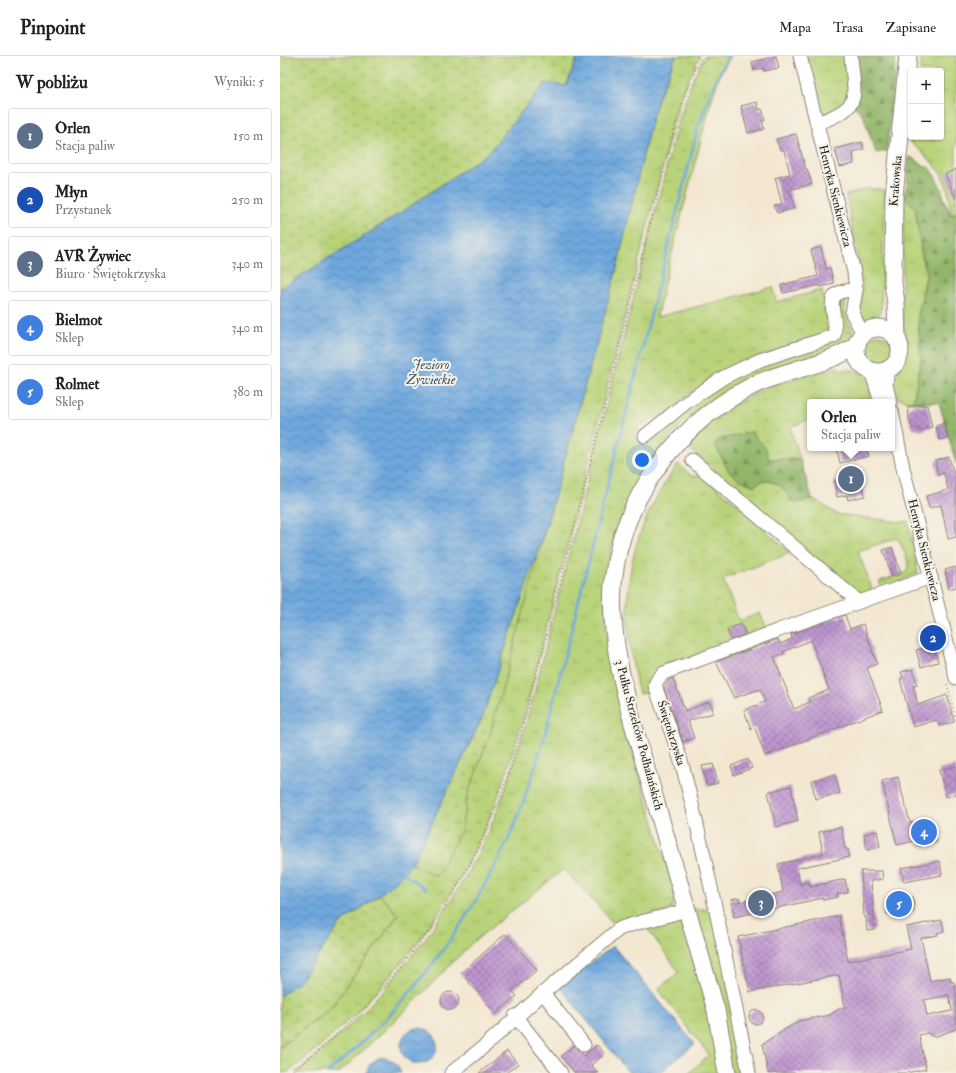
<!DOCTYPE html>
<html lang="pl">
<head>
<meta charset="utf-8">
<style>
	body { margin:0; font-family:"IM FELL Double Pica",serif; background:#f6f6f6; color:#222 }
	.controls { position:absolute; right:12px; top:12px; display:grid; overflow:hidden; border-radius:4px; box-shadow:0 1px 3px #0004 }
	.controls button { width:36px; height:36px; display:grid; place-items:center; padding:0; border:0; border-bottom:1px solid #e0e0e0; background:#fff; color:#222; font:20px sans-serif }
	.you { position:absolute; left:362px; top:404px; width:14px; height:14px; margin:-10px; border:3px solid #fff; border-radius:50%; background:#1a73e8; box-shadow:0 0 0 6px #1a73e833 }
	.badge { display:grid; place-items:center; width:26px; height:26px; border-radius:50%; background:#db2777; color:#fff; font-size:13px; font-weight:700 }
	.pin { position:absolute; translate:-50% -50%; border:2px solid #fff; box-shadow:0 1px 4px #0006 }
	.popup { position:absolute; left:527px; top:343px; width:88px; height:52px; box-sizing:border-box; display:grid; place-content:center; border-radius:4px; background:#fff; filter:drop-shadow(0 1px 3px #0005); font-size:13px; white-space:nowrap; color:#767676 }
	.popup b { font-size:15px; color:#222 }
	.popup::after { content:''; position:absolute; left:50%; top:100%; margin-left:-8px; border:8px solid transparent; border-top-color:#fff }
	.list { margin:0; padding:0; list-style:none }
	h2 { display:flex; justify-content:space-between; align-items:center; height:52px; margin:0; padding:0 16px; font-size:17px }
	h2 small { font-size:13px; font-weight:400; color:#767676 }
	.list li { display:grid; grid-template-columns:26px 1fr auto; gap:12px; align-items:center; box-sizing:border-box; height:56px; margin:0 8px 8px; padding:0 8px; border:1px solid #e0e0e0; border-radius:4px }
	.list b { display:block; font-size:15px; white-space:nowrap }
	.list p { margin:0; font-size:13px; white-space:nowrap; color:#767676 }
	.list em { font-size:13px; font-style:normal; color:#767676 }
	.map { position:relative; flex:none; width:676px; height:1017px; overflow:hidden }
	header { display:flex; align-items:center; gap:24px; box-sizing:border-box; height:56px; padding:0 20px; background:#fff; border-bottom:1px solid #e0e0e0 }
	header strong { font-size:19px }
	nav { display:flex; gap:22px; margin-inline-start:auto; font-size:14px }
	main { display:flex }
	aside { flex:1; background:#fff }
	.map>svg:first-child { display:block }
	.grass { fill:url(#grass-tufts); stroke:#6a784a }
	.forest { fill:url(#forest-firs); stroke:#576842 }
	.wetland { fill:url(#wetland-marsh); stroke:#6a784a }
	.garden { fill:url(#garden-dots); stroke:#6a784a }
	.water { fill:url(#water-waves); stroke:#45627c }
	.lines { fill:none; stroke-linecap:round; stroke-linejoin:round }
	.stream { stroke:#6ea7dd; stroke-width:2.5 }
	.building { fill:url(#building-cross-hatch); fill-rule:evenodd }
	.minor-casing { stroke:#888276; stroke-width:15 }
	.major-casing { stroke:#888276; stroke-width:19 }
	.path { stroke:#888276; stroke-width:1.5; stroke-dasharray:1 3; stroke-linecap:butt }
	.minor { stroke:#fff; stroke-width:13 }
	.major { stroke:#fff; stroke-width:17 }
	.labels { text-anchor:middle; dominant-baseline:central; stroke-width:4; stroke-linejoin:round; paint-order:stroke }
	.street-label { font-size:12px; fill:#1c1c1c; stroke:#f7f3e8 }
	.water-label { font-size:13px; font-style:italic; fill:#3d5469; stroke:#f7f3e8 }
</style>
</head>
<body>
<header>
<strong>Pinpoint</strong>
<nav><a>Mapa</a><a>Trasa</a><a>Zapisane</a></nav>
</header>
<main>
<aside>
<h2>W pobliżu<small>Wyniki: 5</small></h2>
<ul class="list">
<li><span class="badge" style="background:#5c6f8a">1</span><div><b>Orlen</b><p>Stacja paliw</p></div><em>150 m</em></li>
<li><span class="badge" style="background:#1a4fb4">2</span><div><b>Młyn</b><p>Przystanek</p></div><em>250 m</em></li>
<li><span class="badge" style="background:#5c6f8a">3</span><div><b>AVR Żywiec</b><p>Biuro · Świętokrzyska</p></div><em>340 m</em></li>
<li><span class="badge" style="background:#3f7fe0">4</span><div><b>Bielmot</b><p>Sklep</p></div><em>340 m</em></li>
<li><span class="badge" style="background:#3f7fe0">5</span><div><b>Rolmet</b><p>Sklep</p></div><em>380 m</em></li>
</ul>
</aside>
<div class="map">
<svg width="676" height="1017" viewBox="0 0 676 1017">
	<defs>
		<pattern id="grass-tufts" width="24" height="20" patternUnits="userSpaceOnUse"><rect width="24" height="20" fill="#b8d379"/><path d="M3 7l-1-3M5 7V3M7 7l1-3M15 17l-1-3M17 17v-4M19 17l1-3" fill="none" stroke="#9eb568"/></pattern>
		<pattern id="forest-firs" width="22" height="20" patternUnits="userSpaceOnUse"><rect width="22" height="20" fill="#92b569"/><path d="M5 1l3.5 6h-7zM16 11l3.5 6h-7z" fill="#769256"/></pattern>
		<pattern id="wetland-marsh" width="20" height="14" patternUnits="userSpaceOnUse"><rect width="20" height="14" fill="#b8d379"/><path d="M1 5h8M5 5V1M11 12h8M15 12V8" fill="none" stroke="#9eb568"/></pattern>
		<pattern id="garden-dots" width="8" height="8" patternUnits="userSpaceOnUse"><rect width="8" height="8" fill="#b8d379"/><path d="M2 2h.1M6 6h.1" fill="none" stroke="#9eb568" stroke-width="1.8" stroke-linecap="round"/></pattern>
		<pattern id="water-waves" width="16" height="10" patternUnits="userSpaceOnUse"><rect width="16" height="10" fill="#6ea7dd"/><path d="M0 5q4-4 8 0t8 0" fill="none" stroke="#5a87b2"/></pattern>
		<pattern id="building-cross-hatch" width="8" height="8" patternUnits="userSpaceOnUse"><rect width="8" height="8" fill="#be94cf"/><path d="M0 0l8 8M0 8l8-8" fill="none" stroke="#9a78a7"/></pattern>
	</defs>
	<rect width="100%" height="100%" fill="#f7f3e8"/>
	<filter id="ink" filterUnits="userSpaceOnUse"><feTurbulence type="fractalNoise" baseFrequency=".025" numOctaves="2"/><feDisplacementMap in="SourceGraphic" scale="8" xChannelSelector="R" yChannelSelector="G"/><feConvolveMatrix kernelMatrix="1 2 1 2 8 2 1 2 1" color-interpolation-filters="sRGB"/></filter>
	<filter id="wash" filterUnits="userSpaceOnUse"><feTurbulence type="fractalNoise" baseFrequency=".012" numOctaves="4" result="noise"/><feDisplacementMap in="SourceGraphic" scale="16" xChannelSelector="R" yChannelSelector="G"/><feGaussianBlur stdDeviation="0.9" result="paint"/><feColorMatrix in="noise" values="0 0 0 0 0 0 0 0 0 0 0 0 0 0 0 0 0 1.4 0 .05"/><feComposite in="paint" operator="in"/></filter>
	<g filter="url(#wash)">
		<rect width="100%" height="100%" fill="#f3e7d1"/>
		<g class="grass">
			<path d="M396,0h24l-16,32 -11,36 -148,589c-11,36 -22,73 -37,108 -42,98 -114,186 -200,251l-8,1v-26l49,-37 69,-95 -18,-20 32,-31 136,-344 68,-248 35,-151 8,-25z"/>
			<path d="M425,0h26l-11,18 -10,31 -47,182 -6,30 116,-30 3,15 46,-12 6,41c-31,17 -67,22 -100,37 -15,7 -31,21 -45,31 -5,5 -10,10 -16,14 -15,8 -26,6 -33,24l5,5 12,3c19,-40 90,-77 131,-90 17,-6 37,-8 52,-17 13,-14 -13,-35 13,-45l1,3c-9,22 3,23 5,39l-6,10 -13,5v2c-20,6 -43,9 -62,17 -56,22 -105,59 -134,113 -53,95 -32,176 -4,275 14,46 28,92 41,139l-3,11 -5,4 -39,9 -13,5 -51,-56 -91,73 -66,67 -68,64h-44c84,-66 155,-153 198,-252 17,-40 28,-81 40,-123l144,-573 17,-49z"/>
			<path d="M527,0h42l-1,47 -27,15z"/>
			<path d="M642,0h34v157l-6,2c1,-39 -14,-49 -40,-74l1,-10v6h30v-66h-21z"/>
			<path d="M588,132l17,2 -4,121 -3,7 -9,3c-15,-3 -7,-21 -7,-32 -3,-31 -11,-63 -16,-94z"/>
			<path d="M624,139l11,13 8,55 4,8 -9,46 3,41 -8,45 -19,-7c-5,-27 4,-18 11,-40l-3,-55z"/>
			<path d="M558,311l1,3c20,-4 42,11 28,32l-5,-4 -9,4h-43v17l-20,8 10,32h-31l-4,-10 -19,-16 -11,4 -15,2 43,41 10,2 11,5 13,16 15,-5 25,16 64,8 7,-1 10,52 -14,6 -1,3 -20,6 -3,-3v-4l25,-8c8,-8 -3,-25 -6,-33l-3,-2 -38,13 14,38 -3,5 -10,3 -173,-152c23,-24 52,-45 83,-58 22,-9 46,-14 69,-20z"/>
			<path d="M398,408l14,12h10l38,30 50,47 -67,26 16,42 21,-8 7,16 -106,42 -7,21 -15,2c-21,-88 -16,-154 39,-230z"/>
			<path d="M408,853h28l33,164h-60l20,-18 -51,-66 21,-17 -37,-51z"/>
		</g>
		<g class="forest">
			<path d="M575,0h41l-9,95 -11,2 -13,-38 -8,-8z"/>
			<path d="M629,100l23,14 8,16 10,29 6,-2v251l-17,-62 -26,1 8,-45 -3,-41 9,-46 -4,-8 -8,-55 -11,-13 3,-10z"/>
			<path d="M472,376l14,17 3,10h31l12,39 -15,5 -6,-2c-8,-15 -11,-18 -28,-21l-9,6c-28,-12 -26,-15 -39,-42l5,-5z"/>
		</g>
		<g class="wetland">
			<path d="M0,0h298l-12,30 -21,-3 -57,70 -85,58 -123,78z"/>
			<path d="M268,464l-57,211 -23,63 -7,37 -25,45 -24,-12 70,-146z"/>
			<path d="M100,839l18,20 -69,95 -49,37v-51l20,-15 41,-58z"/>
		</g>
		<circle class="garden" cx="598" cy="294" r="15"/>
		<g class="water">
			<path d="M298,0h98l-17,40 -8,25 -35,151 -68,248 -66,198 -70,146 -20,21 -51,38 -41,58 -20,15v-707l123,-78 85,-58 57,-70 21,3z"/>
			<path d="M333,890l82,98 -36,29h-30l-69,-86z"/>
			<circle cx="139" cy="990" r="18"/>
			<path d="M98,1002c11,-2 20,4 23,15h-35l4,-9z"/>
		</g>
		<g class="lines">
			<g class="stream">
				<path d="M123,817l23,16"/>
				<path d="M47,1017c77,-62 139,-144 181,-233 14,-30 23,-63 34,-94l157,-622 12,-33 17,-35"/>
			</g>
		</g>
		<g id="blocks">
			<g class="building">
				<path d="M496,0l3,12 -15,3v-3l-10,2 -2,-8z"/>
				<path d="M477,46l2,8 3,-1 3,11h-3l2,9 -16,4 -7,-27z"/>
				<path d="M516,78l10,36 1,-1 5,15 -23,6 6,18 -18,5 -3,-7 8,-2 -7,-26 15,-4 -6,-24h-4l-4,-11z"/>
				<path d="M582,86l2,7 -11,3 1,12 -14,3 -5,-18z"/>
				<path d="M676,113v30l-11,-25z"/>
				<path d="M541,191l5,22 4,-1 4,16 -14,3v-2l-37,8 -2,-8 37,-9 -7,-26z"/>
				<path d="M639,348l1,2 7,-1 5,22 -13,4 -1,-3 -5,1 -4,-9 -1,-13z"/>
				<path d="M664,367l4,15 -8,2 -4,-14z"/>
				<path d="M565,392h22l2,8 -29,7 -3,-13z"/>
				<path d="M669,401l7,24v56l-8,2 -7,-34 -12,3 -3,-12 22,-6 -4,-17 -6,2 -3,-14z"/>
				<path d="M580,420l5,20 -17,4 -1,-5 -10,2 -3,-15z"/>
				<path d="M612,491l9,27 -9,3 -9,-27z"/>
				<path d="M676,511v20l-7,2 -4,-19z"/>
				<path d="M565,559l5,14 13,-5 14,40 -10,4 16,42 -118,46 -10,-28 -4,1 -7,-19 21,-8 -5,-13 -26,9 -18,-36 62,-23 2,5 12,-5 -1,-5zM531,584l18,50 -21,8 2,4 -16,7 -20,-52 10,-3 -1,-2z"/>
				<path d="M461,568l5,10 -15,6 -4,-11z"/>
				<path d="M654,590l4,16 -17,5 -5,-17z"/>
				<path d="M633,613l4,16 -4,1 5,19 29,-10 7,27 -15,4 -2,-6 -24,7 -13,-48 3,-1 -2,-6z"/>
				<path d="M393,622l12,33 24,-9 3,5 1,6 -25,8 6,17 -11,4 -19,-54 4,-7z"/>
				<path d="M468,703l4,9 -18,7 -3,-9z"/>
				<path d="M433,708l5,19 -11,3 -5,-20z"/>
				<path d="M676,710v28l-10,3 -7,-27z"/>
				<path d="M555,718l5,19 -24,6 -5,-18z"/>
				<path d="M618,721l12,46 21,-5 6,24 -17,4 -1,-6 -22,5 -15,-64z"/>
				<path d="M511,730l7,35 -22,6 -8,-35z"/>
				<path d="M561,771l4,22h3l1,8 -52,11 3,16 9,-2 1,5 35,-8 3,13 -11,2 1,3 -15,3v-2l-89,19 -3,-17 8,-2v4l44,-10 -5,-28 45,-10 -4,-22z"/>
				<path d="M597,775l3,16 -13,3 -3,-16z"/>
				<path d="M660,805l2,14 -38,7 -3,-14z"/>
				<path d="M581,815h21l1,8 -12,2 4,49 -8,1 -1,-14h-2z"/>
				<path d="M633,841l1,14 -27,3 -1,-13z"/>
				<path d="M559,860l9,45 63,-12 -5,-22 36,-7 2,11 -7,2 1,2 -17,3 9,43 20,-4 1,5h3l2,10v37l-22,8 -6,-4 -9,2 7,34 -20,4h-138l-6,-29 37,-23 31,-6 9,-6 6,-2 -6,-32 -89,17 -12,-55zM669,939l3,16 -25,5 -3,-16z"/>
				<path d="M225,878l32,36 -25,21 5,5 -21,18 -35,-41z"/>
				<circle cx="170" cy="945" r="9"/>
				<circle cx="476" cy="961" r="7"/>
				<path d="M294,989l10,11 13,-11 8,9 -14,11 7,8h-23l-14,-17z"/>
				<path d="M227,995l11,13 -12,9h-27z"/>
			</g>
		</g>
	</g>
	<g filter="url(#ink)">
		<use href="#blocks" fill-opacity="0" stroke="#888276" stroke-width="1"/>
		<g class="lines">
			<g class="minor-casing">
				<g id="minor">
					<path d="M520,0l54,216 2,18 -4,23 11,21"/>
					<path d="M537,67c47,-16 37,-26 34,-67"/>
					<path d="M608,313l-2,15 4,18"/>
					<path d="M591,315l10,31"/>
					<path d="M612,355l11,57 53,210"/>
					<path d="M365,380l43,-35 36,-24 36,-17 74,-24c6,-21 -18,-46 22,-46"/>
					<path d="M412,404l167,142"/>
					<path d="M263,937l76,-64c22,-9 46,-11 69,-20"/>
					<path d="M235,960l46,57"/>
					<path d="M171,1017l36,-29 56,-51 41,52"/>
					<path d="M469,1017c-21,-102 -40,-204 -66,-305 -8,-28 -19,-55 -28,-83l3,-6 6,-6 115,-43 152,-53"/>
				</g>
			</g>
			<g class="major-casing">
				<g id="major">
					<circle cx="598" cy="294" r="22"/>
					<path d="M617,284l-1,-37 -3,-20 1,-87 14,-140"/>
					<path d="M447,1017l-11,-63 -83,-286c-9,-36 -18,-71 -20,-107 -7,-97 53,-186 137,-230 34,-18 75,-20 107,-42"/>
				</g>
			</g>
			<g class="path">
				<path d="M667,628l9,37"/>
				<path d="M10,1017c90,-66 165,-163 207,-267 15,-39 26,-80 36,-120 15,-54 29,-109 42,-163 34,-132 66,-265 100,-397l11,-36 16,-34"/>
			</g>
			<use href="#minor" class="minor"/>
			<use href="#major" class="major"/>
		</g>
	</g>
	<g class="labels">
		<g class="street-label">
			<text transform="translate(616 125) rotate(-85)">Krakowska</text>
			<text transform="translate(555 140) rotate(76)">Henryka Sienkiewicza</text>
			<text transform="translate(644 494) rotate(76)">Henryka Sienkiewicza</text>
			<text transform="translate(391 677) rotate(72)">Świętokrzyska</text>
			<text transform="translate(359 679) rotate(75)">3 Pułku Strzelców Podhalańskich</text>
		</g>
		<g class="water-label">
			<text x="151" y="309">Jezioro<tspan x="151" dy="15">Żywieckie</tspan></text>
		</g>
	</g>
</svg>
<div class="controls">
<button>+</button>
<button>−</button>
</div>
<div class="you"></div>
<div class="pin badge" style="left:571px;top:423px;background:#5c6f8a">1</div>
<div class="popup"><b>Orlen</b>Stacja paliw</div>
<div class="pin badge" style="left:653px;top:582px;background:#1a4fb4">2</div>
<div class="pin badge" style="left:481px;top:847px;background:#5c6f8a">3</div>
<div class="pin badge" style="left:644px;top:776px;background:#3f7fe0">4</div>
<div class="pin badge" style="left:619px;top:848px;background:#3f7fe0">5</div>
</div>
</main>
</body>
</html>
